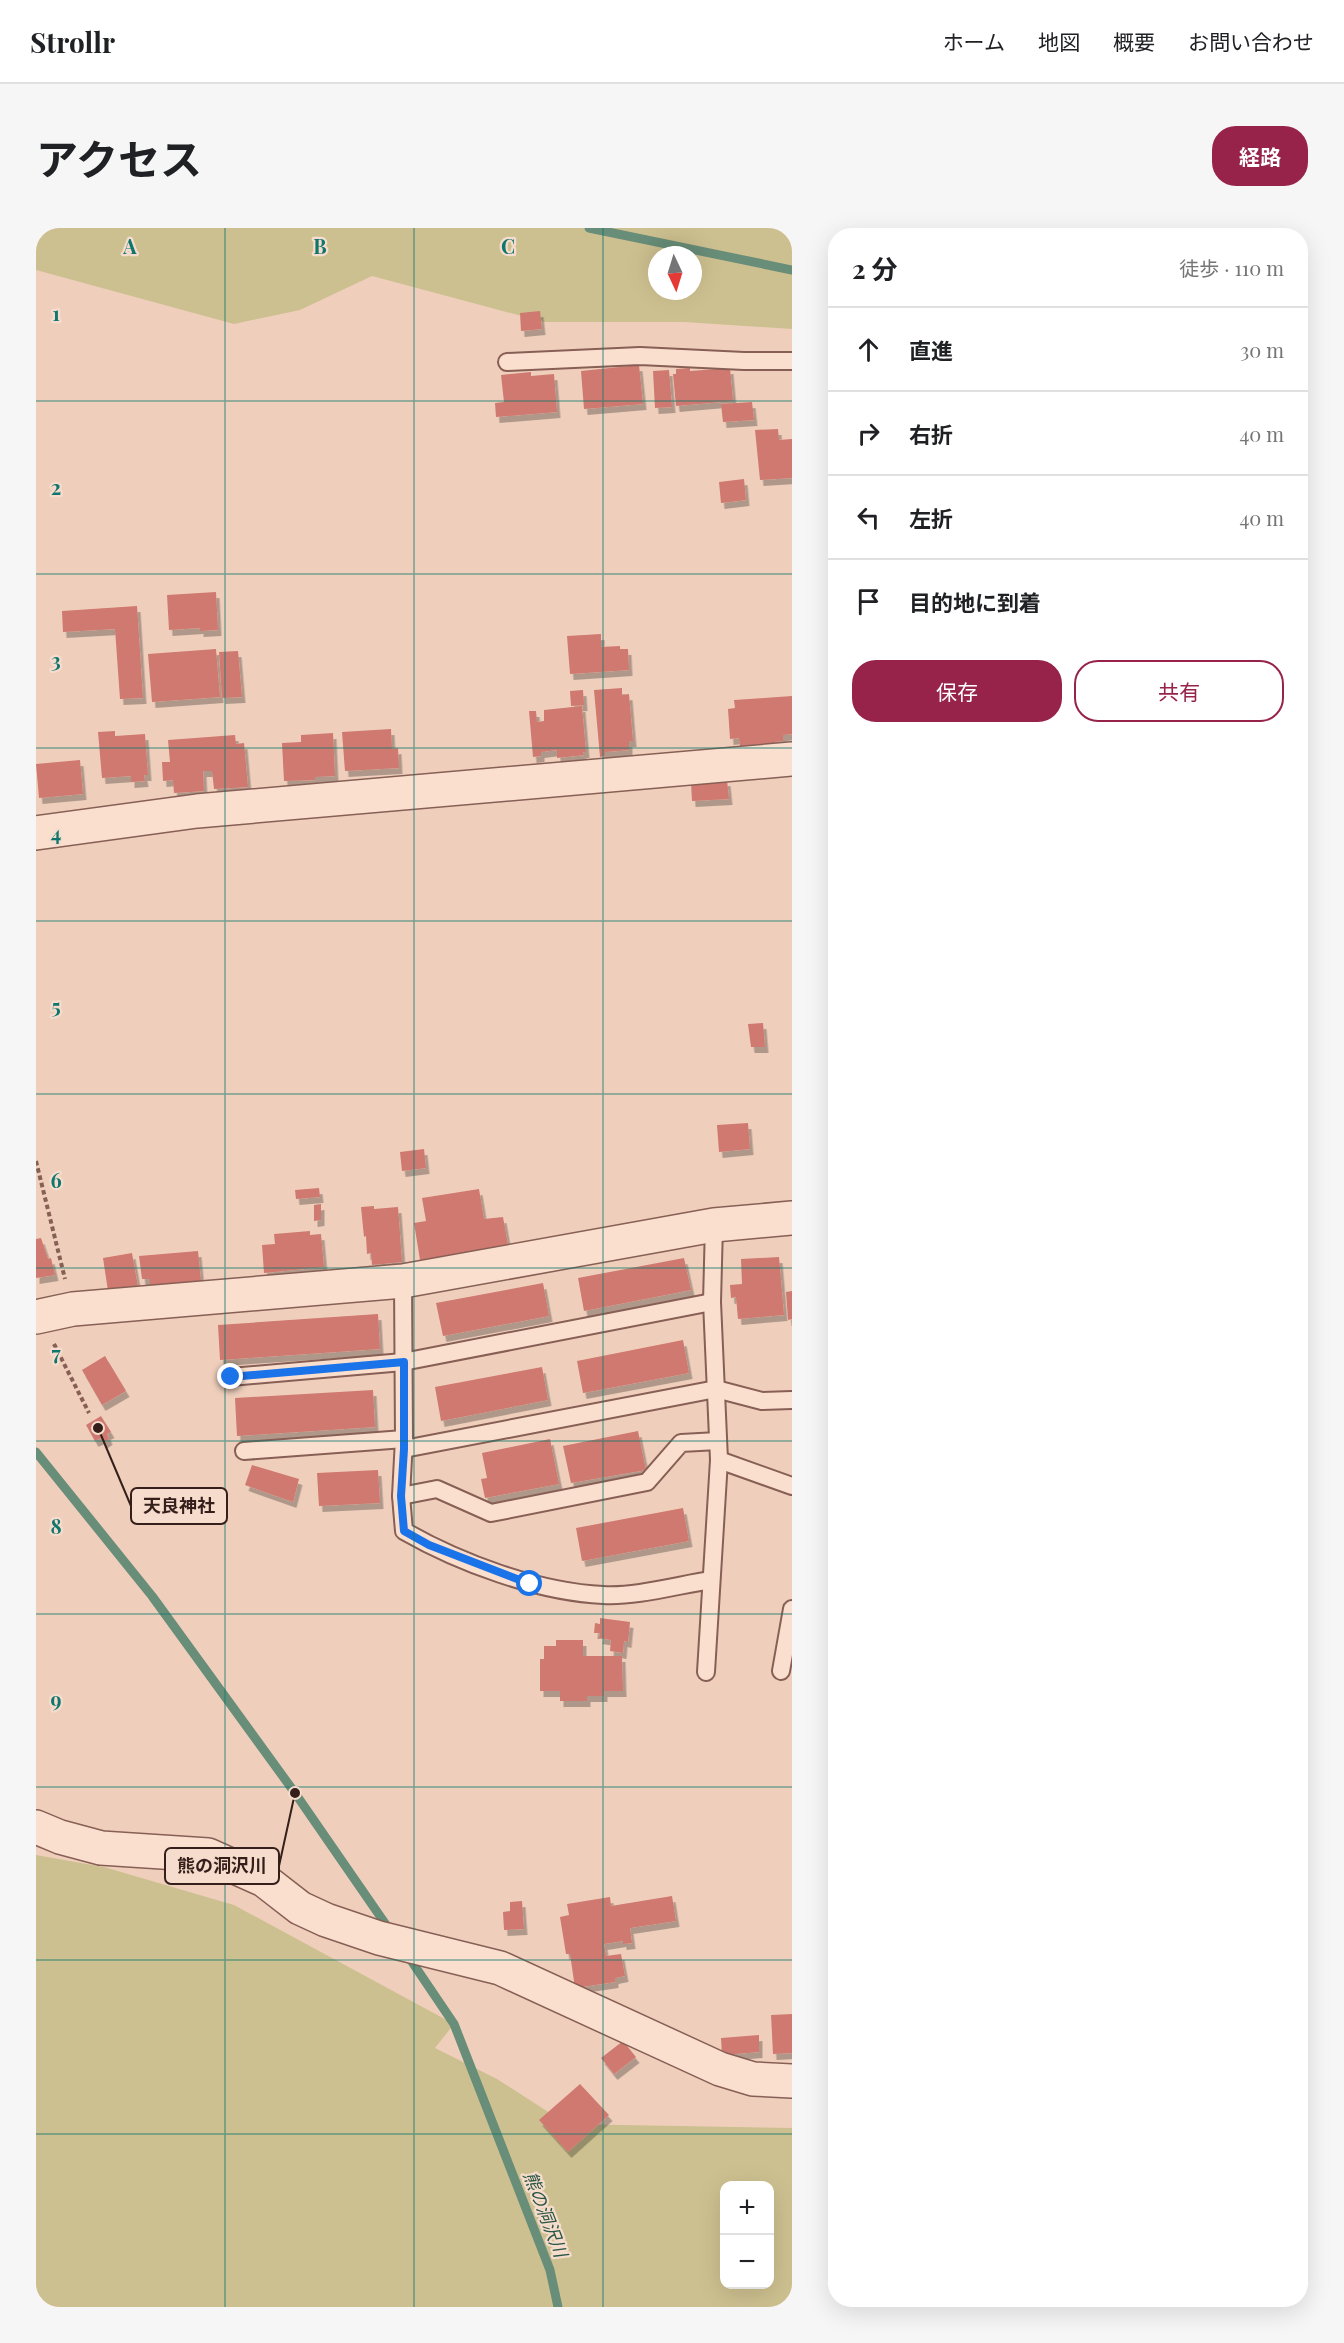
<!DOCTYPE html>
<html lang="ja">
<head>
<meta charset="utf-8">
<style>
	body { margin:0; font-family:"Playfair Display","Noto Sans JP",serif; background:#f6f6f6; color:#202124 }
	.controls { position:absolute; right:18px; bottom:18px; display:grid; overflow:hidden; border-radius:12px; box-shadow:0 6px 24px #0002 }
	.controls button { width:54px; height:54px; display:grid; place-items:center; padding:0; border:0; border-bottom:2px solid #e0e0e0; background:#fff; color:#202124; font:30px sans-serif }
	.compass { position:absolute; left:612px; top:18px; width:54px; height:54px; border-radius:50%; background:#fff; box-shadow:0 6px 24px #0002; rotate:176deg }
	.stop { position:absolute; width:18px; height:18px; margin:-14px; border:4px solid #1a73e8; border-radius:50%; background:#fff }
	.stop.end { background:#1a73e8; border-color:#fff; box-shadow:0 2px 6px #0008 }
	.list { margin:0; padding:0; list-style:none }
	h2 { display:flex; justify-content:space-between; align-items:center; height:78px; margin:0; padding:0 24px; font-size:26px }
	h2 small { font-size:20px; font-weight:400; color:#757577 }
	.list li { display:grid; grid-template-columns:39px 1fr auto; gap:18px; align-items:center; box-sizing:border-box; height:84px; padding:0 24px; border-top:2px solid #e0e0e0 }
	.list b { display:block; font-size:22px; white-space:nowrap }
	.list em { font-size:20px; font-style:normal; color:#757577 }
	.actions { display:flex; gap:12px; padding:18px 24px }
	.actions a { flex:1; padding:14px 0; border:2px solid #97234a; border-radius:24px; text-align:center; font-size:21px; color:#97234a }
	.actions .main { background:#97234a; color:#fff }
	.icon { flex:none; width:33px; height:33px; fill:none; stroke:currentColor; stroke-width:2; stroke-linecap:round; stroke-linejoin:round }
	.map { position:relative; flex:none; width:756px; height:2079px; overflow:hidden; border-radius:24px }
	header { display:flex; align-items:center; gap:36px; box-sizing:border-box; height:84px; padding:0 30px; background:#fff; border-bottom:2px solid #e0e0e0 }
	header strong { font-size:28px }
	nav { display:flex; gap:33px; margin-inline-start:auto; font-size:21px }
	.intro { display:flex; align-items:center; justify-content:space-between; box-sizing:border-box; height:144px; padding:0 36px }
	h1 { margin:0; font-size:42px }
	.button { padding:15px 27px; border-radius:24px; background:#97234a; color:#fff; font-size:21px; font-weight:700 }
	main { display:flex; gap:36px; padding:0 36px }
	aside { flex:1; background:#fff; border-radius:24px; box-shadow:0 6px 24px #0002 }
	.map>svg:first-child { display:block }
	.green { fill:#cdc090; fill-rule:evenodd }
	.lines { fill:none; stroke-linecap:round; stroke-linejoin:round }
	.stream { stroke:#688d78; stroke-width:9 }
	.building { fill:#cf7970; filter:url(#shadow) }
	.service-casing { stroke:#875f55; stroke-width:20 }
	.minor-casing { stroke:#875f55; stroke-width:36 }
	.path { stroke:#875f55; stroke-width:4; stroke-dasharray:4.5 3; stroke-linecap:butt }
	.service { stroke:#fadfcf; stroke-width:16 }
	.minor { stroke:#fadfcf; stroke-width:33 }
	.route { stroke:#1a73e8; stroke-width:8 }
	.grid { fill:none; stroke:#0f766e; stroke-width:1.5; stroke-opacity:0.55 }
	.labels { text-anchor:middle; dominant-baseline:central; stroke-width:4.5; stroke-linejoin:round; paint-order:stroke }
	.water-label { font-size:18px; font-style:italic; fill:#295644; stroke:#f6dccc }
	.grid-label { font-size:20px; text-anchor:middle; font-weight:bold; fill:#0f766e; stroke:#f6dccc; stroke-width:4.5; stroke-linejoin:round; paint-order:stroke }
	.leader { fill:none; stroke:#351f1b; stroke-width:2 }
	.callout-dot { fill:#351f1b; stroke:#f6dccc; stroke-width:2 }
	.callout { fill:#f6dccc; stroke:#351f1b; stroke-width:2 }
	.callout-label { font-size:18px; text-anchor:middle; font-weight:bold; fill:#351f1b }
</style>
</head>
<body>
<header>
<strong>Strollr</strong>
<nav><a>ホーム</a><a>地図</a><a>概要</a><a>お問い合わせ</a></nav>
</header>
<div class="intro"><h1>アクセス</h1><a class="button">経路</a></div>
<main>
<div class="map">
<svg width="756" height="2079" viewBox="0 0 756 2079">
	<defs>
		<filter id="shadow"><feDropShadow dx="3.5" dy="6" stdDeviation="0" flood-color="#0004"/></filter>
	</defs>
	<rect width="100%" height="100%" fill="#efcfbc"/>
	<g class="green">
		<path d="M0,0h756v101l-108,-7h-140l-172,-46 -72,34 -66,14 -198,-54zM621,27h36v36h-36z"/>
		<path d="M0,1627l68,12 130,38 220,119 -19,24 62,31 70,45 225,4v179h-756zM688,1958h46v98h-46z"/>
	</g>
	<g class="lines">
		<g class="stream">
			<path d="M553,0l203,42"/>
			<path d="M0,1224l116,144 143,197 96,139"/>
			<path d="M370,1725l48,71 96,246 8,37"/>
		</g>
	</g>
	<g class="building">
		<path d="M504,83l2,18 -21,2 -1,-18z"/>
		<path d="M603,137l4,39 -59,5 -3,-38z"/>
		<path d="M654,140v3l40,-3 3,33 -57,5 -3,-32h3v-5z"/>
		<path d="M633,142l3,37 -17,1 -2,-37z"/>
		<path d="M495,144v4l23,-2 3,38 -61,5 -1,-14 9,-1 -3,-27z"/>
		<path d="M716,174l2,18 -31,2 -2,-18z"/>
		<path d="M742,201l1,11 13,-1v39l-32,2 -5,-50z"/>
		<path d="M708,251l2,21 -25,3 -2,-21z"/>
		<path d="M180,364l2,38 -18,1v-3l-31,2 -2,-35z"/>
		<path d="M101,378l6,92 -23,1 -5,-70 -52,3 -1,-21z"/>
		<path d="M565,406v13l19,-1v3h8l1,21 -59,4 -3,-38z"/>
		<path d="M180,421l4,48 -68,5 -4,-48z"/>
		<path d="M202,423l4,46 -20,1 -3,-46z"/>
		<path d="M586,460v7l7,-1 4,47h-4v9l-24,2v4l-5,1 -6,-67z"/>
		<path d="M547,462l1,15 -13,1 -1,-15z"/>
		<path d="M756,468v38l-9,1v6l-9,1v3l-34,2 -1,-9 -9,1 -2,-30 7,-1 -1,-8z"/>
		<path d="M546,478l4,46h-3l1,3 -27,3v-8l-16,2v4l-8,1 -4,-46h7l1,11 7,-1v-11z"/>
		<path d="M355,501l1,20 6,-1 1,20 -54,3 -3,-39z"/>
		<path d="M79,503v5l30,-2 3,41h-4l1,6 -14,1v-6l-29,2 -4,-46z"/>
		<path d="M297,505l2,43 -20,1v3l-31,1 -2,-38 19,-1v-7z"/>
		<path d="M199,507l1,9 8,-1 4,44 -34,2 -2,-18h-9l1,20 -30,2 -1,-13 -10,1 -1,-19h8l-2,-22z"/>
		<path d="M44,532l3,34 -44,4 -3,-34z"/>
		<path d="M691,552l2,19 -37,2 -1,-18z"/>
		<path d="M727,795l2,24h-14l-3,-23z"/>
		<path d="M712,895l2,26 -31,3 -2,-27z"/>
		<path d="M388,921l2,19 -24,3 -2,-19z"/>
		<path d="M283,960l1,9 -24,2 -1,-9z"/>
		<path d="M443,961l5,30 19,-2 5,28 -88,15 -6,-37 12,-2 -4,-23z"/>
		<path d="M285,976v16l-7,1v-16z"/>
		<path d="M338,978v3l24,-2 4,55 -30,3 -1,-12 -4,1 -1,-18 -2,1 -3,-30z"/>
		<path d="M274,1003v4l11,-1 3,33 -60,6 -2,-28 13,-1 -1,-10z"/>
		<path d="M5,1010l7,21 3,-1 4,17 -19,3v-39z"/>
		<path d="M162,1023l3,30 -51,5v-7h-8l-3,-23z"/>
		<path d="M96,1025l6,34 -30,4 -5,-33z"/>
		<path d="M743,1029l5,58 -46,4 -2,-22 -5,1 -1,-13 12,-1 -1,-25z"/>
		<path d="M648,1030l7,32 -107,21 -6,-33z"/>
		<path d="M507,1055l6,33 -106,20 -7,-33z"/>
		<path d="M756,1063v28l-4,1 -2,-28z"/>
		<path d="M342,1086l2,35 -160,11 -2,-35z"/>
		<path d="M647,1112l6,33 -106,20 -6,-32z"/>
		<path d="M69,1128l21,35 -24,14 -20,-35z"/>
		<path d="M506,1139l6,33 -107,21 -6,-34z"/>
		<path d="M337,1162l2,37 -138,9 -2,-38z"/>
		<path d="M65,1188l10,16 -4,2 2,5 -6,4 -2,-5 -6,3 -9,-16z"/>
		<path d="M602,1203l8,39 -75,13 -8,-37z"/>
		<path d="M514,1211l9,45 -74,14 -4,-19 6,-1 -5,-25z"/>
		<path d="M216,1237l47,14 -6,23 -48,-17z"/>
		<path d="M342,1242l2,33 -61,3 -2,-33z"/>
		<path d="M647,1280l6,33 -107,20 -6,-33z"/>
		<path d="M564,1390l30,4 -2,20 -4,-1 -1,12 -13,-2 1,-11 -12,-2 1,-5h-6l1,-10 5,1z"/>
		<path d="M520,1412h27v16h39l1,35h-19v5h-17v5h-27v-10h-20v-32h4v-13h12z"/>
		<path d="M636,1668l4,25 -46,7 2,15 -9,1v-3l-19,3 2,12 15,-2 4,22 -10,2v4l-40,6 -5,-34h-4l-6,-37 9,-2 -2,-11 43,-7 1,9z"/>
		<path d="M486,1673l2,28 -20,1 -1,-18 7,-1v-9z"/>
		<path d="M756,1786v39l-19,1 -2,-39z"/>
		<path d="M723,1807v17l-37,3 -1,-17z"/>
		<path d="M587,1813l13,16 -22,17 -13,-16z"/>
		<path d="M544,1856l29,31 -41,37 -29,-32z"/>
	</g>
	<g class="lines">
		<g class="service-casing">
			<g id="service">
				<path d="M471,134l133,-6 104,5h48"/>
				<path d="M367,1053l1,158 -3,57 3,35c56,32 134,61 199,64 33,2 75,-10 108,-15"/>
				<path d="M195,1149l172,-15 309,-60"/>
				<path d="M368,1221l312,-60 46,12 30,-1"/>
				<path d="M208,1223l160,-12"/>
				<path d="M683,1232l73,26"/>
				<path d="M365,1268l36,-7 54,24 156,-31 34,-39 37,-2"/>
				<path d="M745,1443l11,-62"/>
				<path d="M670,1444l13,-212 -7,-158 2,-77"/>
			</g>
		</g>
		<g class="minor-casing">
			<g id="minor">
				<path d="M0,605l161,-22 595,-52"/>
				<path d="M0,1089l37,-8 330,-28 311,-56 78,-7"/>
				<path d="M0,1599l24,10 41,11 107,7 56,25 36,28 26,12 53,18 121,30 220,101 33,10 39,2"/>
			</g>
		</g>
		<g class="path">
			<path d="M0,933l29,118"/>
			<path d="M18,1116l35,69"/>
		</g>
		<use href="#service" class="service"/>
		<use href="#minor" class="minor"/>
	</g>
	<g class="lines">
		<path class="route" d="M195,1149l173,-15v87l-3,47 3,35 25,14 101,39"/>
	</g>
	<path class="grid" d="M189,0v2079M378,0v2079M567,0v2079M0,173h756M0,346h756M0,520h756M0,693h756M0,866h756M0,1040h756M0,1213h756M0,1386h756M0,1559h756M0,1732h756M0,1906h756"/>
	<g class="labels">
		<g class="water-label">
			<text transform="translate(510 1986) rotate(69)">熊の洞沢川</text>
		</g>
	</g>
	<g class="grid-label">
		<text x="94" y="26">A</text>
		<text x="284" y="26">B</text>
		<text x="472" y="26">C</text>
		<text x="20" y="93">1</text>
		<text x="20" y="267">2</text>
		<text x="20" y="440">3</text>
		<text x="20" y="613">4</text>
		<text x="20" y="786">5</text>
		<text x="20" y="960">6</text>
		<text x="20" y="1133">7</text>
		<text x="20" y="1306">8</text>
		<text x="20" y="1479">9</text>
	</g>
	<path class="leader" d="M62 1200L95 1278M259 1565L243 1638"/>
	<g class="callout-dot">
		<circle cx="62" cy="1200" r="6"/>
		<circle cx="259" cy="1565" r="6"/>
	</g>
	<g class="callout">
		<rect x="95" y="1260" width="96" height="36" rx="6"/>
		<rect x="129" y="1620" width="114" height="36" rx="6"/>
	</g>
	<g class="callout-label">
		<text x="143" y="1284">天良神社</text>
		<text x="186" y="1644">熊の洞沢川</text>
	</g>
</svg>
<div class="controls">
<button>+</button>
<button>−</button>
</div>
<svg class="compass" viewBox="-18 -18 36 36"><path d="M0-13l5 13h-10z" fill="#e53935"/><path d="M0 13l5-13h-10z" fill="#757577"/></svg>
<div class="stop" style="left:494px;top:1356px"></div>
<div class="stop end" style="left:195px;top:1149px"></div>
</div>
<aside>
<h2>2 分<small>徒歩 · 110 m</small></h2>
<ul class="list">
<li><svg class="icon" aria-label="ahead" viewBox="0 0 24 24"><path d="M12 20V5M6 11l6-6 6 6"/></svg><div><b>直進</b></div><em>30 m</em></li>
<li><svg class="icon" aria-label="right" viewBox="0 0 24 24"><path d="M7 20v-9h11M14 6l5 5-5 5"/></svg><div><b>右折</b></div><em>40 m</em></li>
<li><svg class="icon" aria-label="left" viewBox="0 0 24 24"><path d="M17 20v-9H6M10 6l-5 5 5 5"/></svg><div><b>左折</b></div><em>40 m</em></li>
<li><svg class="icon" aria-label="arrive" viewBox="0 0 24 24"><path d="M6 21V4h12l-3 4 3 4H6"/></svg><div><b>目的地に到着</b></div></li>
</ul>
<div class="actions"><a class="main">保存</a><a>共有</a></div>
</aside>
</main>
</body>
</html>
